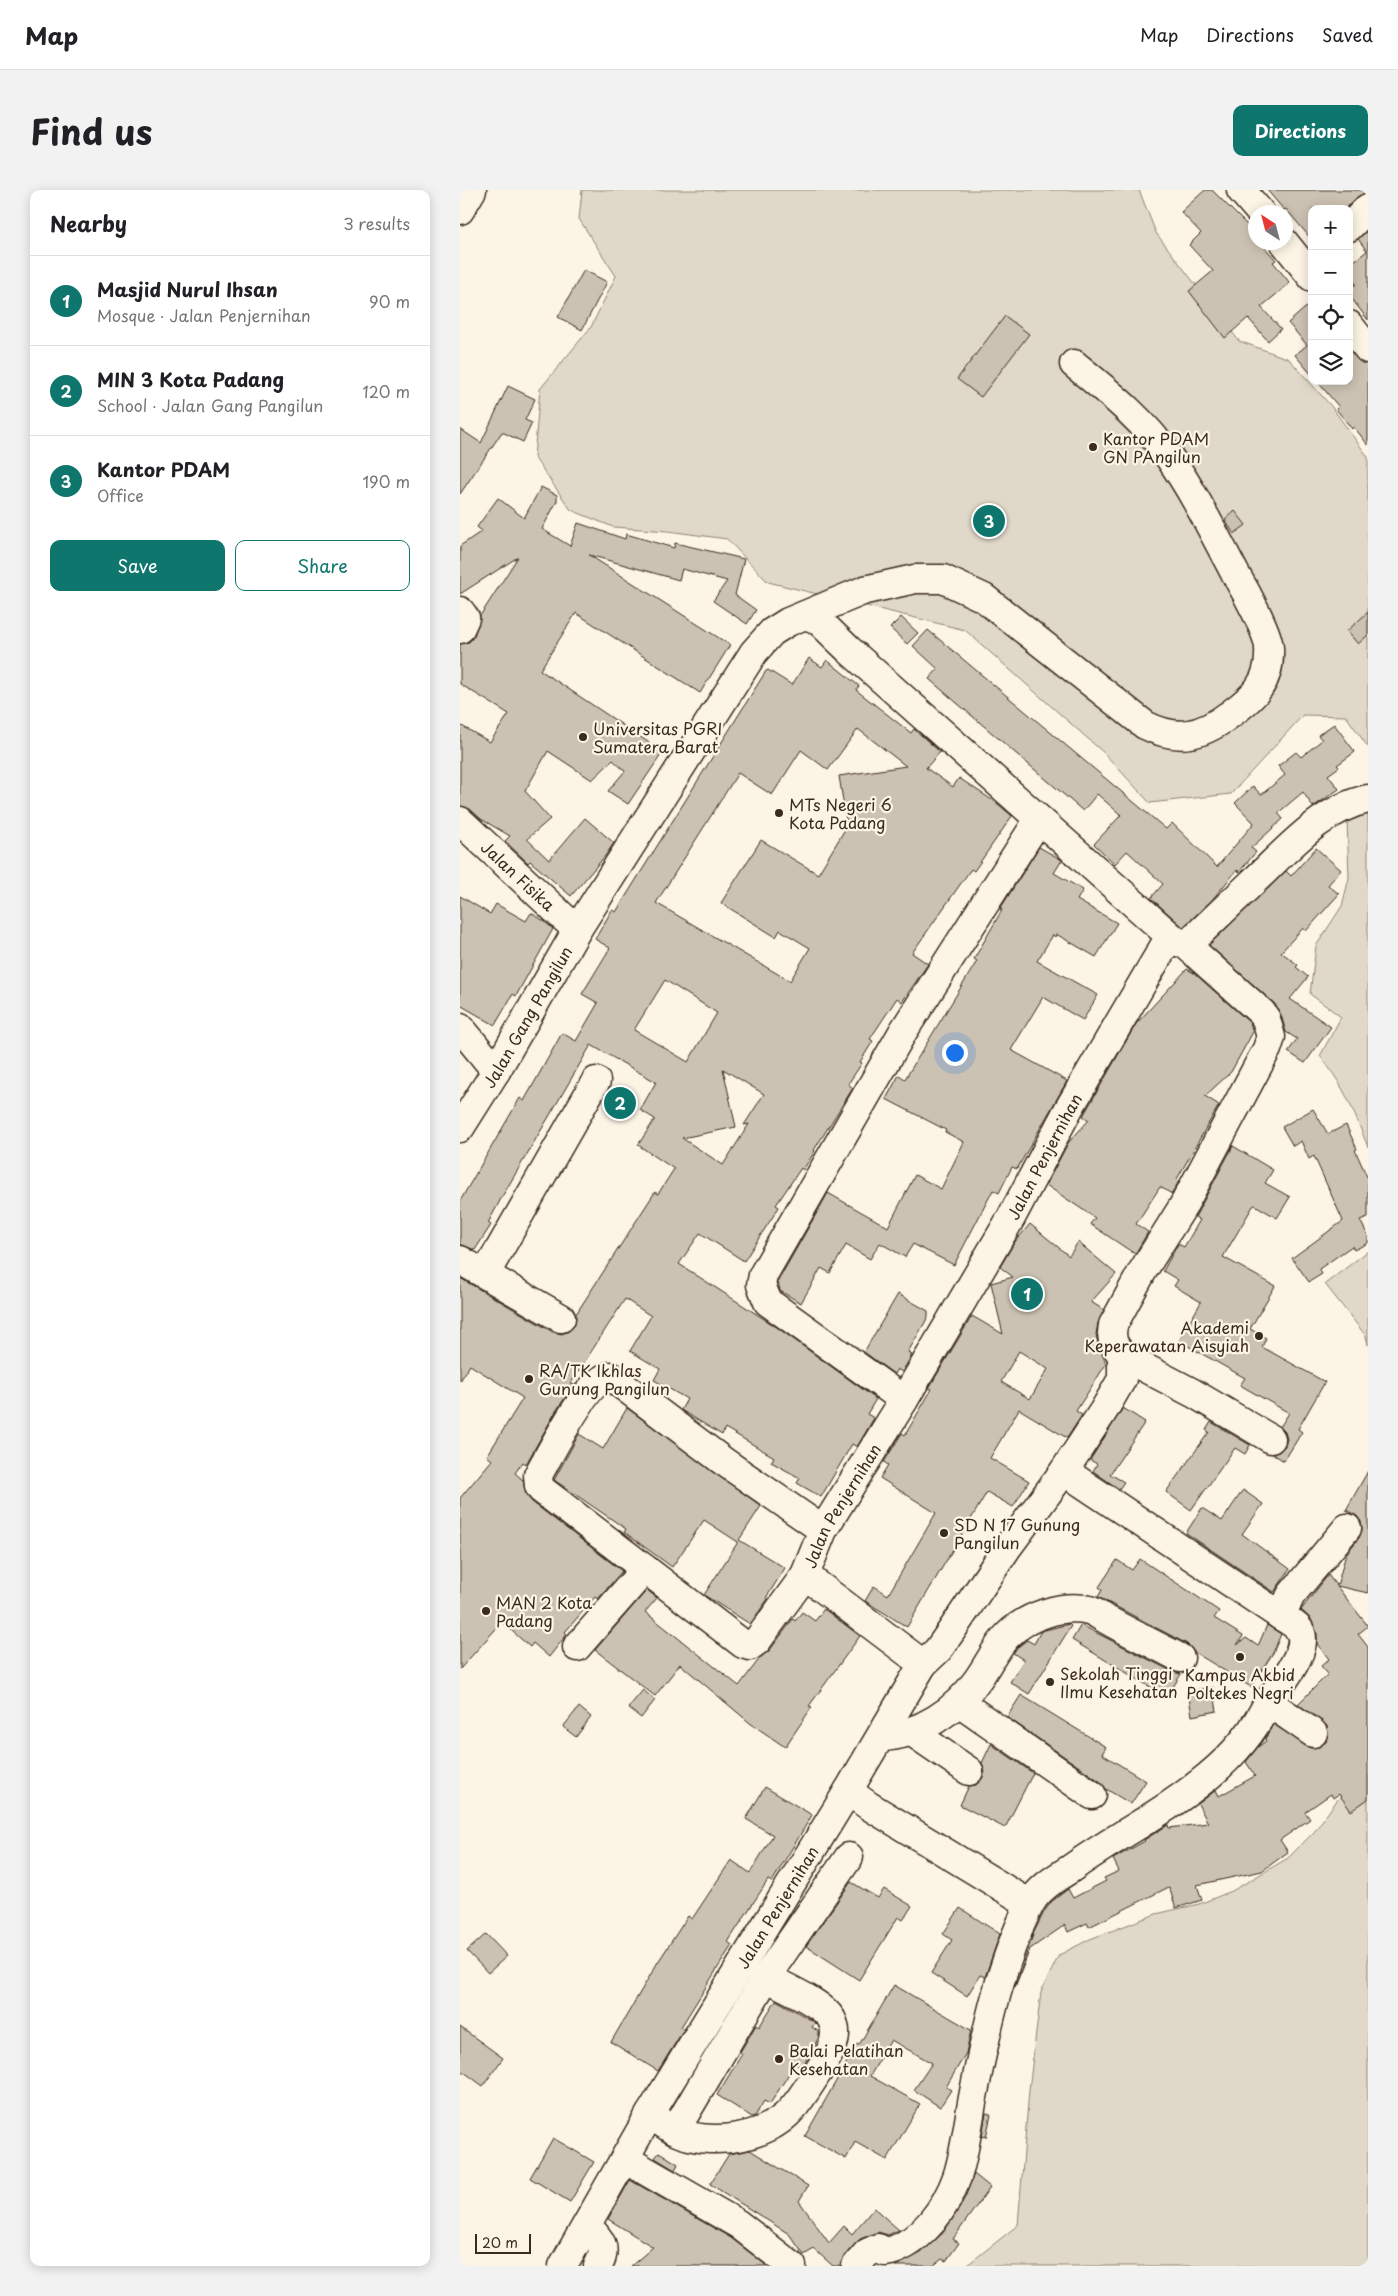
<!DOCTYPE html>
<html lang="en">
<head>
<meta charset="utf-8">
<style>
	body { margin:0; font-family:"Playpen Sans",sans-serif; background:#f2f2f2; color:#202124 }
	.controls { position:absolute; right:15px; top:15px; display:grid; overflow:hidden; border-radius:10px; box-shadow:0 2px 12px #0003 }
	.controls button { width:45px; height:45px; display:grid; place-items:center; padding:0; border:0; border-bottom:1px solid #e0e0e0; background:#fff; color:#202124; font:25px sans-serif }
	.compass { position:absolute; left:788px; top:15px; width:45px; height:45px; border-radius:50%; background:#fff; box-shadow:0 2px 12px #0003; rotate:324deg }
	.scale { position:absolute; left:15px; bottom:12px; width:56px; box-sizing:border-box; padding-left:5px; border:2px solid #3b2a1e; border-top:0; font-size:14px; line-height:18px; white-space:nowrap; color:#3b2a1e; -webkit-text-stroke:4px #fcf5e5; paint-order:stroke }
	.you { position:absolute; left:494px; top:862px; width:18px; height:18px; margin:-12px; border:4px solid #fff; border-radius:50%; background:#1a73e8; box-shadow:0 0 0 8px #1a73e833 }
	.badge { display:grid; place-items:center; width:32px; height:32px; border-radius:50%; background:#0f766e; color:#fff; font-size:16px; font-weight:700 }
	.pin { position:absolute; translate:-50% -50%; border:2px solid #fff; box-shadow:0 1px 5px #0006 }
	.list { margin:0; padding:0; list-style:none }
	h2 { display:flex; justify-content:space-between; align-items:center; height:65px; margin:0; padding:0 20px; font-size:21px }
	h2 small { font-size:16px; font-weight:400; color:#757577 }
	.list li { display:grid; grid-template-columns:32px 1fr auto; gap:15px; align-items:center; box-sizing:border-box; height:90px; padding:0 20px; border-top:1px solid #e0e0e0 }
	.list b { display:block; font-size:19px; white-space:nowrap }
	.list p { margin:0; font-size:16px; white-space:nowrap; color:#757577 }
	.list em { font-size:16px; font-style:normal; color:#757577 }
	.actions { display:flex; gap:10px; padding:15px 20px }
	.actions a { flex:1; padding:11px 0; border:1px solid #0f766e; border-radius:10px; text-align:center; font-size:18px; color:#0f766e }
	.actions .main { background:#0f766e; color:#fff }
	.icon { flex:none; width:28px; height:28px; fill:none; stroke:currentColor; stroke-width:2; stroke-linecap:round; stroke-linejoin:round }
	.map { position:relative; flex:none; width:908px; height:2076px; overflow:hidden; border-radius:10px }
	header { display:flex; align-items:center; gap:30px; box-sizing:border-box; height:70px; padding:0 25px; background:#fff; border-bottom:1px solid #e0e0e0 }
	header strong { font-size:24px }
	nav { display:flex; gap:28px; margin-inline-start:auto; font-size:18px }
	.intro { display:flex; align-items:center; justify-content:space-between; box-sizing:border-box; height:120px; padding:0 30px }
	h1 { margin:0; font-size:35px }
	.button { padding:12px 22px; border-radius:10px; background:#0f766e; color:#fff; font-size:18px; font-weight:700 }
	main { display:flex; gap:30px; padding:0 30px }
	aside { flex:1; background:#fff; border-radius:10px; box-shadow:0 2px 12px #0003 }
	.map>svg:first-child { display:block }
	.green { fill:#e0d8c8; stroke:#8e8173 }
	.building { fill:#ccc2b3; stroke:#3b2a1e; fill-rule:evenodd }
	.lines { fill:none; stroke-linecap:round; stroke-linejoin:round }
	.minor-casing { stroke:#3b2a1e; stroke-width:31 }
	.minor { stroke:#fcf5e5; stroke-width:28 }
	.poi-dot { fill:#3b2a1e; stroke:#fcf5e5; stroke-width:2 }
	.labels { text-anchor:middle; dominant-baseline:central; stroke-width:4.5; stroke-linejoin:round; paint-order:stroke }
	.poi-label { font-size:16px; fill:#3b2a1e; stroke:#fcf5e5; text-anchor:start }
	.street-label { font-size:16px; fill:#3b2a1e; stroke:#fcf5e5 }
</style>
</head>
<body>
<header>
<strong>Map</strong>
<nav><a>Map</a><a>Directions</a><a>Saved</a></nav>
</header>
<div class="intro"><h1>Find us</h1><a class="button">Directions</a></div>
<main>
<aside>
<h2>Nearby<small>3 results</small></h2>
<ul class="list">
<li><span class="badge">1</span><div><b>Masjid Nurul Ihsan</b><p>Mosque · Jalan Penjernihan</p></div><em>90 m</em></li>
<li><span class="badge">2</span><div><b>MIN 3 Kota Padang</b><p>School · Jalan Gang Pangilun</p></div><em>120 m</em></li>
<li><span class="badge">3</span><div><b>Kantor PDAM</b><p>Office</p></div><em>190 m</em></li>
</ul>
<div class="actions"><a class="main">Save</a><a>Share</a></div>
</aside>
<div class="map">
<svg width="908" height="2076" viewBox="0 0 908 2076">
	<rect width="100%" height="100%" fill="#fcf5e5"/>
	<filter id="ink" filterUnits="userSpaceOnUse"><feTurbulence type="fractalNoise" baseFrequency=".02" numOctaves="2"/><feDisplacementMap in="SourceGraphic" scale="10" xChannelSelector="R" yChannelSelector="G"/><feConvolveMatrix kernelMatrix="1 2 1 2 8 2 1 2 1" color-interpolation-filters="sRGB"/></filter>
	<g filter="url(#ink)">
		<g class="green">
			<path d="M122,0h557l17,43 83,108 50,18 42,47 37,51v290l-22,-31 -43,-1 -72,79 -81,9 -46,-50 -139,-123 -197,-48 -41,-43 -59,-8 -55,-4 -42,-17 -37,-53 6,-68 51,-62 25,-51 -37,-57z"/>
			<path d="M908,622v335c-15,-37 -23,-60 -48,-91l21,-39 -31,-23 6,-48 26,-40 7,-28 -2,-58z"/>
			<path d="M908,1061v94l-2,-9 -41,-52z"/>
			<path d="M908,1585v491h-402l52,-41 11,-135 12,-98 18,-37 31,-16 66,-25 43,-10 33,-13 56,-33 26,-26 24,-33z"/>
		</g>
		<g class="building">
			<path d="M745,0h7l37,37 -2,1 9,9v5h4l16,18 -3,2 17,21 -29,24 20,22 -13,12 -20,-23 -23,20 -36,-47 24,-20 -24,-26 12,-12 -20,-21z"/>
			<path d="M807,0h95l3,3 -8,4 -12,12h-33v31l-26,-31 -2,1z"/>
			<path d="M908,40v90l-19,-25v-6l7,-5 -7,-9v-10l18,-14 -9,-12z"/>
			<path d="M124,80l23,12 -25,48 -24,-13z"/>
			<path d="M852,112v73l-17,-20 12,-10 -19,-22z"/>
			<path d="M545,126l24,18 -48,63 -24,-18z"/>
			<path d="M889,160l13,13 6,1v81l-14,-18 -2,2 -16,-20 3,-2 -22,-26h32z"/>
			<path d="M48,196l27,13 -10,21 7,3 -9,19 -21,-10 -42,62v-65l21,14z"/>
			<path d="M81,297l16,8v6l-15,28 28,17 8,-23 47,16 1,-5 48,14 1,-5 69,16 -9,36 21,15 -9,14 -34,-23 14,-20 -45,-12 -3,11 -90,-25 141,90 -30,48 -124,-80 -36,57 123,82 -35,52 -20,-13 17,-20 -12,-11 -21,20 -44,-29 -23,40 25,28 -23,20 22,21 36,-42 29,25 -9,13 -34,40 -41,-35 -2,2 -23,-22 5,-5 -29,-17 -11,-10 -10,-3v-81l30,17 19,-28 -49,-30v-40l9,-2 5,-6 6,-20 38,-59 -58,37v-48l22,-15 -5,-4 21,-29 26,20z"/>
			<path d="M775,321l11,14 -12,9 -9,-14z"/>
			<path d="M908,422v23l-10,9 -11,-13z"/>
			<path d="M441,427l17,16 -11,11 -17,-16z"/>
			<path d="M468,440l238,199 6,-6 45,44 37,-44 -19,-20 18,-17 8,9 24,-20 -7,-9 18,-14 5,5 21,-17 -4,-5 16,-11 21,28 -18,13 2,2 -11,8 11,14 -26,18 -10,-15 -25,21 5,6 -32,29 5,4 -17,20 -2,-2 -26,31 -28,26 -32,-29 12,-14 -36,-33 -12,13 -21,-20 27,-29 -24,-21 -14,17 -154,-132 9,-10 -25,-23z"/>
			<path d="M349,468l13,9 5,-7 32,26 -3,4 55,43 3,-4 26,23 -14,16 27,19 6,-9 39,26 14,12 -38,55 -3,-2 -59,84 16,11 -26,38 -5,-4 -27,41 3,2 -13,21 2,1 -14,21 5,4 -39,62 1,1 -12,19 -2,-2 -25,37 3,2 -35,54 -44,-28 -21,31 99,64 98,71 -9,15 7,4 -17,29 -5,-3 -31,53 -24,-14 3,-5 -29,-16 3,-5 -49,-29 -3,7 -41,-25 6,-11 -33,-19 6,-11 -30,-18 21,-35 -26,-17 -54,84 3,2 -18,26 -30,53 -3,-2 -8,11 8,7 3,15 6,7 90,69 -24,28 -3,-2 -30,35 2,2 -18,23 -16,-14 -3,4 -28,-25 -42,47v-171l32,-38 -5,-4 36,-58 -53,-33 -10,16v-103l93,54 9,2 7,-3 6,-6 1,-11 79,-122 3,2 16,-25 -36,-24 17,-26 -15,-9 16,-28 -65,-37 -88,150 -15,28 3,2 -16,25 -15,-6v-43l60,-103 4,3 38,-68 14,8 22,-38 -16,-9 28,-46 -15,-9 17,-29 4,2 150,-241 2,-1 24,15zM398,539l48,37 -67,10 8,50 -29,48 -57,-34 -40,63 55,34 4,-7 30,18 -20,33 -134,-78 82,-130 34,22 29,-45 27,20zM205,790l52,33 -29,49 -54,-32zM263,879l41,25 -20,31 5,-1 -26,41 -41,-27 54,-11z"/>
			<path d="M579,657l23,13 -8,13 29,17 -6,10 40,23 -21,34 -40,-23 -1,3 -2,-2 -16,26 61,34 -15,25 -40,-23 -32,53 56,31 -50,88 -5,-2 -13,26 -6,-3 -39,75 -41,-21 -8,13 -25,-14 -10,16 -24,-14 -16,28 -9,-5 -20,35 -21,-12 -2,-10 50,-88 60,34 27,-52 26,14 23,-47 -19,-10 1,-2 -60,-31 13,-24 6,4 72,-118 -3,-2 28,-49 -2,-1z"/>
			<path d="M856,658l25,22 -13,15 11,9 -33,37 -3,-3 -22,24 17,13 -2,2 12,10 -18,22 41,28 -26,36 -17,-11 9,-13 -11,-7 -5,-17 -6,-11 -66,-59 77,-74 5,5z"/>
			<path d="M0,706l30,18 6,-10 30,17 5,-8 13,8 9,8 -37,67 -3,-2 -18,31 -35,-20z"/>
			<path d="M727,779l7,4 56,50 3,9 -22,40 -26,24 14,9 -42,74 2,2 -7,13 -12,-7 -24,37 12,8 -13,22 -45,-30 5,-6 -49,-33 22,-42 21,-23 -6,-4 53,-92z"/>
			<path d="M853,919l15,25 18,-9 11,24 -2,1 13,29v38l-8,3 8,16v7l-14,7 -2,-4 -33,23 3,5 -13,8 -17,-24 51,-37 -29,-65 -5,3 -8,-18 -8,5 -11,-19z"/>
			<path d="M773,956l40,24 -8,13 25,14 -13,21 -22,-13 -2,1 -30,51 52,29 -25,43 16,9 -4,9 63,35 -27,47 4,3 -18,29 -11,-7 6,-2 6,-6 2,-7 -2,-7 -5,-5 9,-14 -49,-28 5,-7 -66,-37 22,-39 -27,-16 4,-6 -15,-9 15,-27 6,3 16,-27 -5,-3z"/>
			<path d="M570,1034l39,32 9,-14 38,32 -25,28 13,8 -6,13 -2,11 2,10 8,20 -30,47 6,4 -15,23 -48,-29 -29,49 39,23 -16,26 -26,-15 -80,135 -42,-26 9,-15 14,9 48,-82 -56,-35 8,-13 -4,-3 18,-29 3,2 27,-46 -3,-1 43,-72 31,18 -12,-51 22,-6 -13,-10 14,-24zM559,1161l29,18 -18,30 -29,-17z"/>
			<path d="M438,1104l30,17v6l-20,35 4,3 -10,17 -5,-3 -3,5 -30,-22z"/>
			<path d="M167,1218l134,98 -22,34 46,28 -19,30 2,1 -18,25 -46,-29 34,-53 -34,-22 -32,47 -48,-35 2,-3 -72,-49 25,-46 24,15z"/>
			<path d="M663,1218l22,14 -35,52 14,8 -5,7 -26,-18 4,-7 -7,-4z"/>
			<path d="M751,1232l39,23 -5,9 -10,-6 -44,62 -25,-18 43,-60 -3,-2z"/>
			<path d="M908,1281v122l-31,-7 9,-32 13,-16 3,-8 -1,-8 -4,-6 -11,-6z"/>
			<path d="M783,1300l20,14 -21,30 48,35 -16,23 -88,-59 16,-25 20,13z"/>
			<path d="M680,1369l79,52 -5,7 29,18 -6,9 9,-7 12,8 9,-21 14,9 -8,19 -22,34 -57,-35 -7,-8 -89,-47 4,-7 -3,-3 18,-27 15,10z"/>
			<path d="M868,1385l40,51 -10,8 10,13v152l-17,12 -12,-17 -6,4 -2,-4 -26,18 5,7 -30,21 8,12 -26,19 -65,14 5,15 -26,8 -7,-21 -80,40 -2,-4 -19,9 -3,-7 -35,24 -15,38 19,-55 10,-20 7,-10 17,-13 5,9 33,-17 -2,-3 15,-7 -6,-12 32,-18 -1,-1 24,-15 1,3 39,-5 -10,-19 18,-14 3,6 36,-20 -9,-14 12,-15 8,-6 -1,-2 8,-15 38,24 8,-1 7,-5 2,-7 -1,-9 -29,-22 30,-30 -7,-8 8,-7 -12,-15v-10l-6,-15 -10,-9z"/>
			<path d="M187,1400l10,8 -12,14 94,74 21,-28 10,-8 23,-31 2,2 7,-9 13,9 9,-12 36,27 -51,70 3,1 -27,40 -35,-24 -70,-59 -25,32 -60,-46z"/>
			<path d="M609,1434l2,2 -42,68 -19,-12 14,-22 -11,-7 6,-7 8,-6 7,4 7,-13z"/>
			<path d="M621,1435l92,47 8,2 -14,23 -95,-57z"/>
			<path d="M753,1497l4,24 -25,5 -4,-25z"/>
			<path d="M183,1500l12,10 -14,18 -13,-10z"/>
			<path d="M561,1505l85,52 -4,7 44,27 -15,23 -25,-15 -5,-7 -94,-65z"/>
			<path d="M119,1517l12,10 -15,20 -13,-10z"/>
			<path d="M531,1554l42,29 -28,55 -45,-23 9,-19 7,-1 6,-6 3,-7 -3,-9z"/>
			<path d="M305,1597l47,28 -40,67 -4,-2 -40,62 4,3 -51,82 3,2 -26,42 -47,-29 47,-80 30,-46 4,3 39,-59 19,13 23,-38 -27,-16z"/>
			<path d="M391,1692l27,16 6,-9 28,17 -9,14 -5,-3 -39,63 -53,-34z"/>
			<path d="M500,1718l40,26 -15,43 -5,-2 -13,21 -36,-23 21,-33 -9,-6z"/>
			<path d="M26,1744l21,22 -19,17 -21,-22z"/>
			<path d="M434,1795l77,45 -5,23 -20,34 5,3 -11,17 -26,-17 18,-27 -41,-23 -21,36 50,28 -33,56 -32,-18 -9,17 -41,-23 52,-92 2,1z"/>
			<path d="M316,1810l35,20 4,3 -3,4 7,5v5l-17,31 -7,-4 -25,40 -6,-3 -9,15 -3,1 -35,-22 25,-41 -2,-2 16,-27 3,2z"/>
			<path d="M0,1837l43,31 -20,28 -23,-17z"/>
			<path d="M526,1923l5,2 -5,22 -4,-1z"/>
			<path d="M93,1948l41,24 -24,40 -40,-24z"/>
			<path d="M290,1960l58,36 -9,15 30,42 15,-17 8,8 22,-26 25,22 -11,5 -10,-3 -18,7 -16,17 -3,10h-8l-19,-17 -10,6 -15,-21 -79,-50 19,-30z"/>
			<path d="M199,1962l19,12 -3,6 -20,-12z"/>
			<path d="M514,1984l16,13 -37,52 6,4 -13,18 -4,-2 -9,7h-38l26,-13 22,-20 17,-26z"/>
			<path d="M170,1990l101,58 36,28h-136l22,-19 -45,-28z"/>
		</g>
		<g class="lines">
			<g class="minor-casing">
				<g id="minor">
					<path d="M781,0l19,22"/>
					<path d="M0,20l12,-20"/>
					<path d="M889,37l19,-19"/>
					<path d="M824,52l28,35"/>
					<path d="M889,135l19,24"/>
					<path d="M0,421l5,7 -5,11"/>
					<path d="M346,425l12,5 31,30 328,292 8,2 6,-3c22,-21 43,-41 64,-61 32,-30 68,-72 113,-81"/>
					<path id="s1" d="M0,631l117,109"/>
					<path d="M725,754l77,69 4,6 5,18 -4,12 -85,159 -40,64 -29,53 -1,8 1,9 9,14 71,37 78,46"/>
					<path d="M0,837l36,44"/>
					<path id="s2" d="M0,938l36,-57 81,-141 177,-278 18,-20 16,-10 77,-32 50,-11h28l41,19 161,127c32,16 55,12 84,-10 25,-18 42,-33 40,-67 -1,-16 -24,-58 -33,-73 -21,-39 -41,-81 -67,-118 -25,-37 -61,-65 -95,-93"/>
					<path d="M0,1070l101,58"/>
					<path d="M26,1083l110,-192"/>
					<path d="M444,1210l-136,-98 -7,-17 2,-10 141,-245 135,-211"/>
					<path d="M604,1281l217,145"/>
					<path d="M345,1385l-48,66 -7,5 -7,-2 -201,-154 -3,-4 -1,-11c12,-21 49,-96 72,-99l113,85 100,69"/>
					<path d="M117,1457l68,-78"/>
					<path d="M463,1474l15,-14 14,-20 55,-82 57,-77 40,-61 18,-31v-23"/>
					<path d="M499,1512l133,93"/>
					<path d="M808,1512c11,-16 47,-57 29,-75 -4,-4 -11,-8 -16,-11l10,-21 56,-67"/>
					<path d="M452,1542l57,39"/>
					<path d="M421,1547c39,-2 75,-26 97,-58 10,-14 18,-32 30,-44 19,-19 54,-31 81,-25 7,2 13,8 20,11 23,13 47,24 71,37"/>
					<path d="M388,1601l21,15 161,98c11,-19 29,-27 46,-39 67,-47 156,-85 192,-163l45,31"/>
					<path d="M190,1924c8,5 16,12 25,17 34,16 92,8 117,-22 10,-11 18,-25 26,-37 10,-15 23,-34 14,-52 -7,-16 -50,-34 -66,-43"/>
					<path d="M215,1941l91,-154 83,-120"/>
					<path d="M165,1969l113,65 54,42"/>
					<path d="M127,2036c14,14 21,21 11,40"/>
					<path id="s3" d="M103,2076l87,-152 198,-323 75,-127 -118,-89 18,-45 81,-130 107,-182 57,-108 102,-174"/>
					<path d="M396,2076l11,-13 11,-5 7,4 6,-1c31,-10 55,-43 66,-74 8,-23 12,-60 17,-85 13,-64 27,-130 56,-188"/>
				</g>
			</g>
			<use href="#minor" class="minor"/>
		</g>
	</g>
	<g class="poi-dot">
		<circle cx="633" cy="257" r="5"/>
		<circle cx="123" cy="547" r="5"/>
		<circle cx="319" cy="623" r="5"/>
		<circle cx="799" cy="1146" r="5"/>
		<circle cx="69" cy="1189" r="5"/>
		<circle cx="484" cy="1343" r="5"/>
		<circle cx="26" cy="1421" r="5"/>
		<circle cx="780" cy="1467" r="5"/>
		<circle cx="590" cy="1492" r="5"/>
		<circle cx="319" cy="1869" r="5"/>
	</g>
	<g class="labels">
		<g class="poi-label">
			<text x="643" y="248">Kantor PDAM<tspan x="643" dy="18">GN PAngilun</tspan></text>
			<text x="133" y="538">Universitas PGRI<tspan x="133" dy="18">Sumatera Barat</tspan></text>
			<text x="329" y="614">MTs Negeri 6<tspan x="329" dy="18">Kota Padang</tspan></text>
			<text x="789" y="1137" text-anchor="end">Akademi<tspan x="789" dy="18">Keperawatan Aisyiah</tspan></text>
			<text x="79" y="1180">RA/TK Ikhlas<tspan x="79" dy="18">Gunung Pangilun</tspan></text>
			<text x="494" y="1334">SD N 17 Gunung<tspan x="494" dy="18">Pangilun</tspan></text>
			<text x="36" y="1412">MAN 2 Kota<tspan x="36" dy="18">Padang</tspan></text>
			<text x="600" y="1483">Sekolah Tinggi<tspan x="600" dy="18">Ilmu Kesehatan</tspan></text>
			<text x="780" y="1484" text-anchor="middle">Kampus Akbid<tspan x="780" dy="18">Poltekes Negri</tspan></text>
			<text x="329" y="1860">Balai Pelatihan<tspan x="329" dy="18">Kesehatan</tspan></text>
		</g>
		<g class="street-label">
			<text stroke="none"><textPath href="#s1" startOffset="80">Jalan Fisika</textPath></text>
			<text stroke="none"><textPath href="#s2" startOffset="130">Jalan Gang Pangilun</textPath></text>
			<text stroke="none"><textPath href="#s3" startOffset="1332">Jalan Penjernihan</textPath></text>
			<text stroke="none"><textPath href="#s3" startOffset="928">Jalan Penjernihan</textPath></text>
			<text stroke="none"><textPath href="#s3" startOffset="418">Jalan Penjernihan</textPath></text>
		</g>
	</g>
</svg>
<div class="controls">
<button>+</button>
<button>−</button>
<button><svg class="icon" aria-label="locate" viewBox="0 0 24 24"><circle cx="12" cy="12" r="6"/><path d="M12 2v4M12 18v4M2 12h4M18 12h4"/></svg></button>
<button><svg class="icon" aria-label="layers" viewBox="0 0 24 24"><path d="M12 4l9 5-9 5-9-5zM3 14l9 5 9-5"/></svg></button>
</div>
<svg class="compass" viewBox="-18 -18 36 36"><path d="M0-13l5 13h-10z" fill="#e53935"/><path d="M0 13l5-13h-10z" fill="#757577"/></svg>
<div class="scale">20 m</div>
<div class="you"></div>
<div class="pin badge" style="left:567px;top:1104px">1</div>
<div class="pin badge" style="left:160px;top:913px">2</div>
<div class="pin badge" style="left:529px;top:331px">3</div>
</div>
</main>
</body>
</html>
